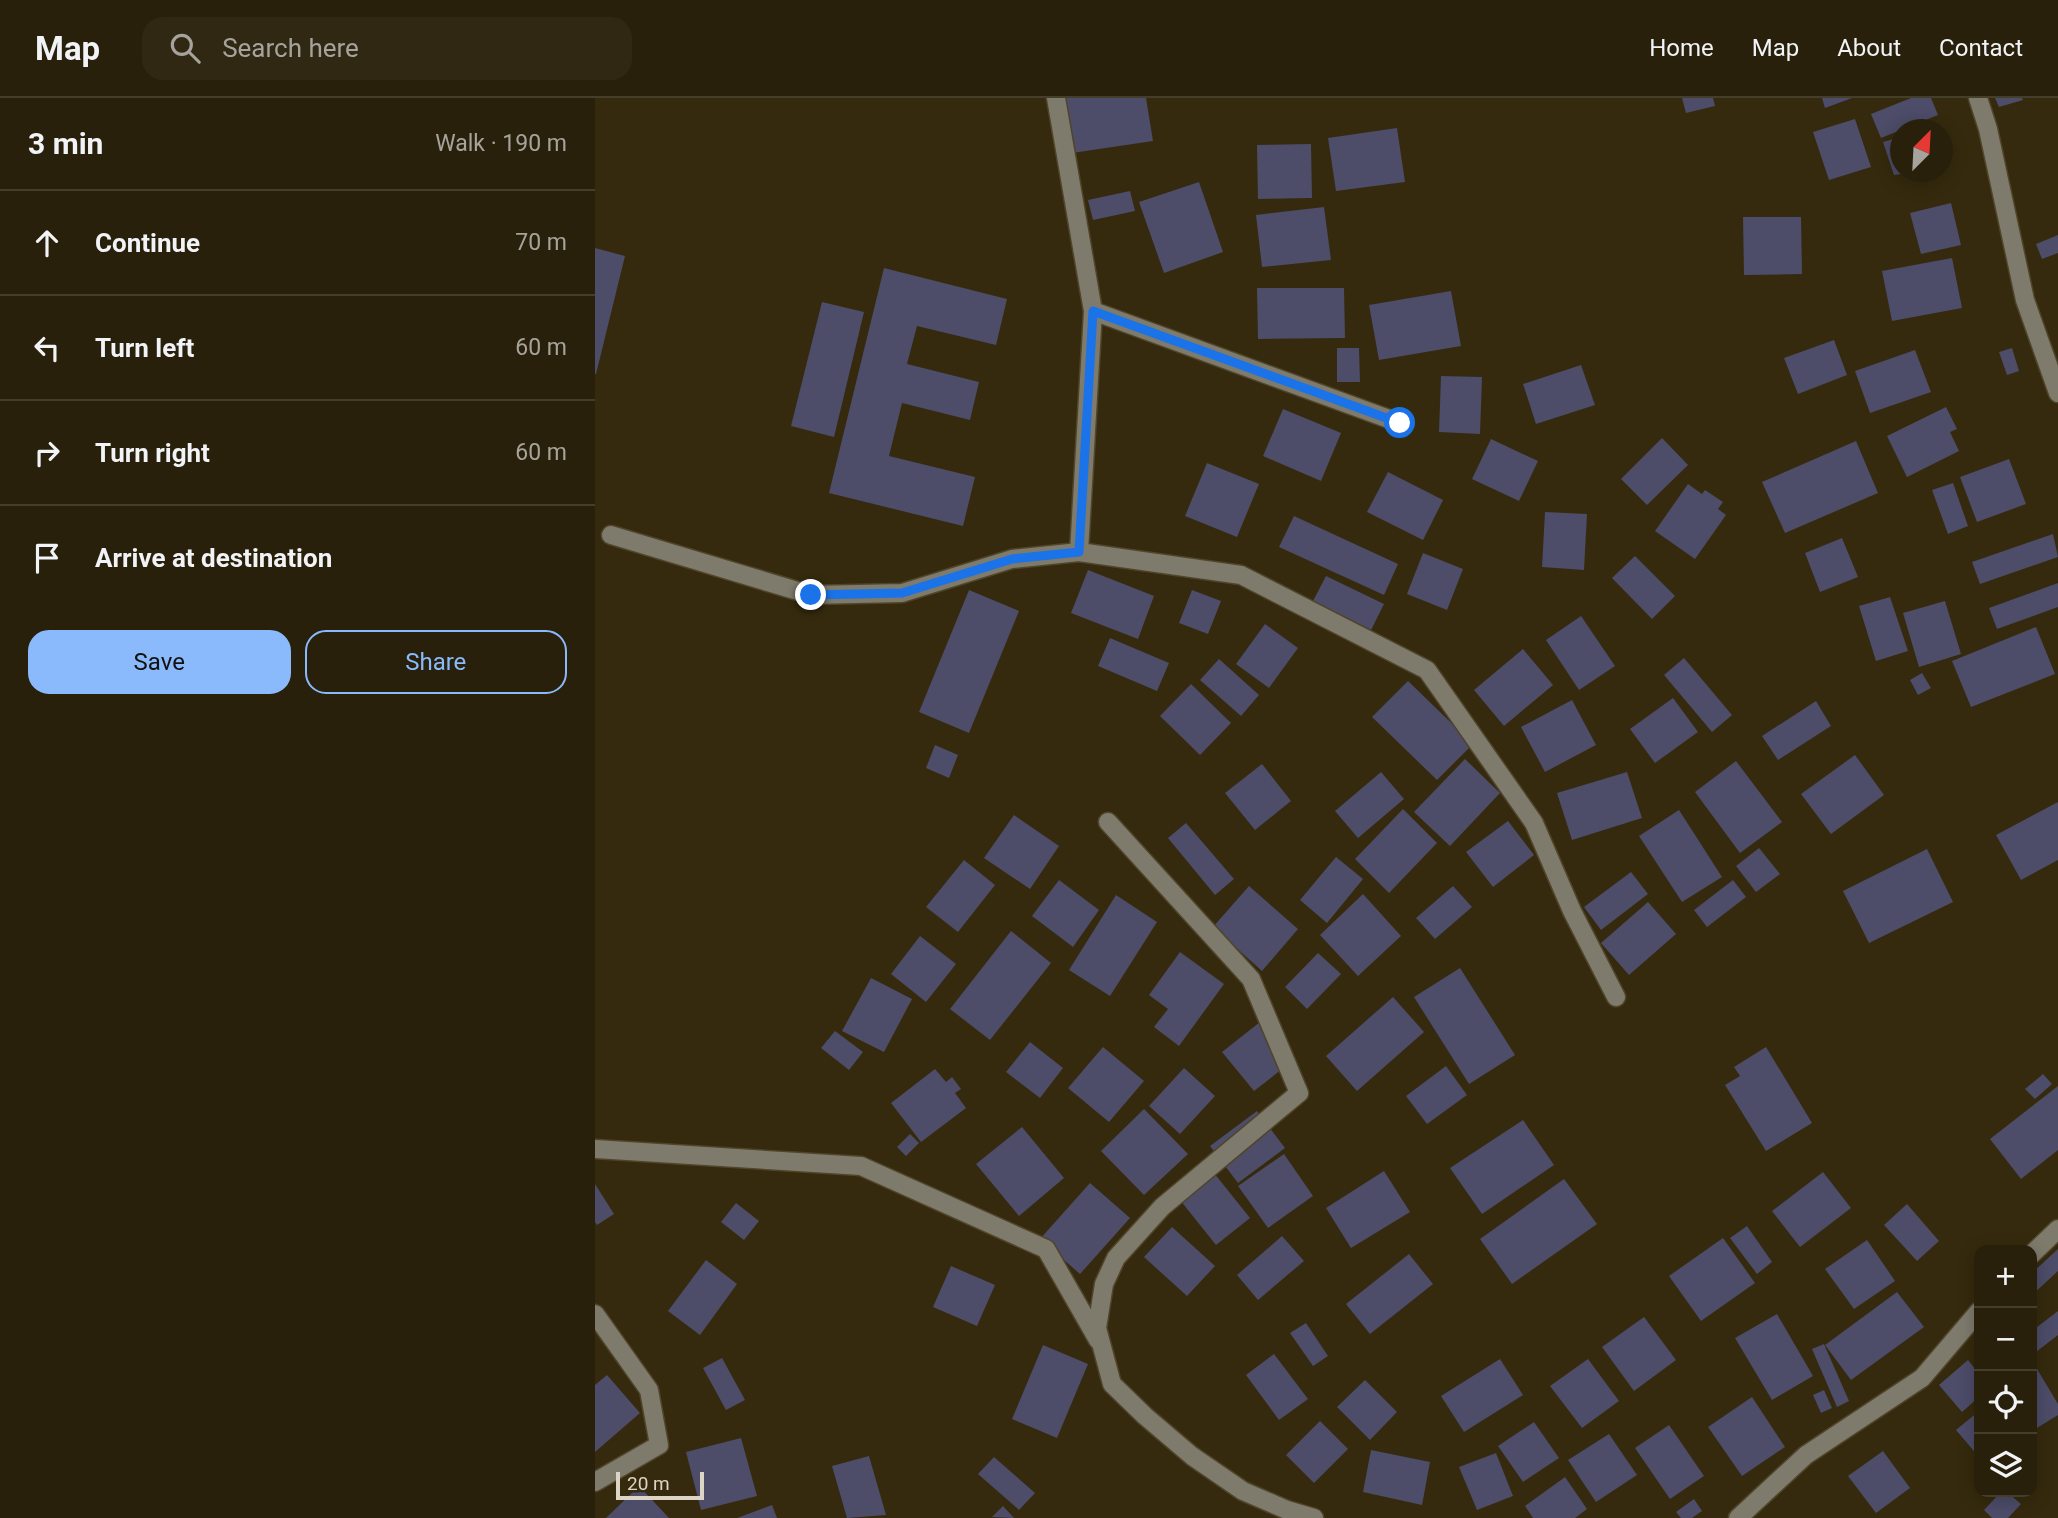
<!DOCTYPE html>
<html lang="en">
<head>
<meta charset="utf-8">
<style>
	body { margin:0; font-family:Roboto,sans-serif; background:#302813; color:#f1f3f6 }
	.controls { position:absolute; right:21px; bottom:21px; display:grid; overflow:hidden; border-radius:14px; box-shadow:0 4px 18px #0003 }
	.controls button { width:63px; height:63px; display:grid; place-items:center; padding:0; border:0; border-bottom:2px solid #443e2b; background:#28200a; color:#f1f3f6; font:35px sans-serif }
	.compass { position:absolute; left:1295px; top:21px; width:63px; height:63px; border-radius:50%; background:#28200a; box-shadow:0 4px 18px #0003; rotate:24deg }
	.scale { position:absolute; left:21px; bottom:18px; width:88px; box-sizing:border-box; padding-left:7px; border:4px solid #dcd5c5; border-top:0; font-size:19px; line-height:24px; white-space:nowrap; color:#dcd5c5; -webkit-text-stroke:5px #352a0d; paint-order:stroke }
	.stop { position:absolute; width:21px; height:21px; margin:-16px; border:5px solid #1a73e8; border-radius:50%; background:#fff }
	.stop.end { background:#1a73e8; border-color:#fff; box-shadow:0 2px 7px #0008 }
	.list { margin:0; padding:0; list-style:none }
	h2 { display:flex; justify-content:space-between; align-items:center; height:91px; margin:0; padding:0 28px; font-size:30px }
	h2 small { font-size:23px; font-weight:400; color:#a5a39c }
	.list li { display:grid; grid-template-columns:46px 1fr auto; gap:21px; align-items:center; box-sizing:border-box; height:105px; padding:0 28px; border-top:2px solid #443e2b }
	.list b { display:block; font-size:26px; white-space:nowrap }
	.list em { font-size:23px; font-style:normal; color:#a5a39c }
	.actions { display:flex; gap:14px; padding:21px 28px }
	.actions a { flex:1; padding:16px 0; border:2px solid #8bbafc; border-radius:21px; text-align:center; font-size:24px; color:#8bbafc }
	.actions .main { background:#8bbafc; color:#111 }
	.icon { flex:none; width:38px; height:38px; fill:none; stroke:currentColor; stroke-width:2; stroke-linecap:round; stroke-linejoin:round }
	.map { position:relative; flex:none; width:1463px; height:1420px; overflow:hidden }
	header { display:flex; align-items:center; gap:42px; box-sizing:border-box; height:98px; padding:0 35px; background:#28200a; border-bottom:2px solid #443e2b }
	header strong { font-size:33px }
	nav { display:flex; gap:38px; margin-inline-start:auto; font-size:24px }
	.search { width:490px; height:63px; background:#302813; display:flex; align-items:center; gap:18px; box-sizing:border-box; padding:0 24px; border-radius:21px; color:#a5a39c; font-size:26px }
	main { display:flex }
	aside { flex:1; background:#28200a }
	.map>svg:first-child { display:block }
	.building { fill:#4d4c69 }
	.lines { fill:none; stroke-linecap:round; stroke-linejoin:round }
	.minor-casing { stroke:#50452a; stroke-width:21 }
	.minor { stroke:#7e7a6c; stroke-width:18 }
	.route { stroke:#1a73e8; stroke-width:9 }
</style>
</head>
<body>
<header>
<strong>Map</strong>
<div class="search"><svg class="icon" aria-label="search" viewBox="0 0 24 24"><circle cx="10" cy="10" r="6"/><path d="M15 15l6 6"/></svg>Search here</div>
<nav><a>Home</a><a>Map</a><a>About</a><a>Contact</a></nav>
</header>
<main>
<aside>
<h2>3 min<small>Walk · 190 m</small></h2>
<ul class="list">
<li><svg class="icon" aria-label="ahead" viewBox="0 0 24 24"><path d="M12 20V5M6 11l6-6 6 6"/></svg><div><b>Continue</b></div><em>70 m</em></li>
<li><svg class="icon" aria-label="left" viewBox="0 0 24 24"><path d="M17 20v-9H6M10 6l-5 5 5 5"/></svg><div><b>Turn left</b></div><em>60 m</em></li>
<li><svg class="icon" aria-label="right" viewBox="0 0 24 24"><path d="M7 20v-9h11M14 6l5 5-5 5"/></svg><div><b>Turn right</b></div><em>60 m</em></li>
<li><svg class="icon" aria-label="arrive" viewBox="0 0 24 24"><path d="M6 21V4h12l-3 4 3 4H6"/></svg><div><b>Arrive at destination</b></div></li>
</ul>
<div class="actions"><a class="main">Save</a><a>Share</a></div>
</aside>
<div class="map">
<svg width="1463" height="1420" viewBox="0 0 1463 1420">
	<rect width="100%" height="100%" fill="#352a0d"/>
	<g class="building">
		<path d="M468,0h83l7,43 -81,12z"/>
		<path d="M1087,0h31l2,8 -29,7z"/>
		<path d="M1227,0h30l-27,10z"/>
		<path d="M1316,0h20l7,17 -57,23 -10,-24z"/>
		<path d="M1400,0h27l1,2 -24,7z"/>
		<path d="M1260,21l16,48 -42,13 -16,-48z"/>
		<path d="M802,30l8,54 -69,9 -8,-53z"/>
		<path d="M1348,33l9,26 -9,3z"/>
		<path d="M1306,39v37l-7,1 -11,-33z"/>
		<path d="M716,46l1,54 -54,1 -1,-54z"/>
		<path d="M604,84l24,70 -59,21 -25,-71z"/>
		<path d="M535,93l5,20 -42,9 -5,-20z"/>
		<path d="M1356,105l10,42 -40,9 -11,-41z"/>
		<path d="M729,109l7,53 -69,7 -6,-52z"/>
		<path d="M1148,119h58l1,57 -58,1z"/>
		<path d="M1463,137v18l-16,6 -6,-15z"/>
		<path d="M0,150l30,8 -29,118h-1z"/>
		<path d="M1357,160l10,50 -70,13 -10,-50z"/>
		<path d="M289,170l123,31 -11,46 -79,-19 -10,38 72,18 -9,38 -68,-17 -13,53 86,21 -12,49 -134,-33z"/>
		<path d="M662,190h87l1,50 -87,1z"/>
		<path d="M856,193l10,55 -82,14 -10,-55z"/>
		<path d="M227,204l42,10 -30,125 -43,-11z"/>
		<path d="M1239,242l13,35 -49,19 -14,-36z"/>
		<path d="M742,250h22l1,34h-23z"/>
		<path d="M1417,250l7,23 -12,4 -8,-23z"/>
		<path d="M1320,252l16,42 -61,21 -15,-42z"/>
		<path d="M986,267l14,40 -59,19 -13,-40z"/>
		<path d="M846,278l41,1 -2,57 -41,-2z"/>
		<path d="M1351,309l11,22 -7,3 9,19 -52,26 -20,-41z"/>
		<path d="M688,311l58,24 -20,48 -58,-25z"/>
		<path d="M1067,340l26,27 -41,40 -26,-26z"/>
		<path d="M896,341l47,22 -19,40 -47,-22z"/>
		<path d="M1261,343l22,52 -93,40 -23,-51z"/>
		<path d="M1414,361l17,45 -49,18 -17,-45z"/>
		<path d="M612,365l52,21 -22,53 -52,-21z"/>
		<path d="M793,374l55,28 -20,40 -56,-28z"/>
		<path d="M1358,385l15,43 -20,8 -16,-44z"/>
		<path d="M1093,386l14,10 3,-4 18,12 -5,7 8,6 -31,44 -40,-28z"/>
		<path d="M950,414l42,2 -3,56 -42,-3z"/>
		<path d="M699,418l104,48 -14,31 -105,-48z"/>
		<path d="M1458,436l5,23 -78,27 -8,-22z"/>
		<path d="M1247,440l16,39 -38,15 -15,-39z"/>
		<path d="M828,455l40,16 -16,41 -40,-16z"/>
		<path d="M1040,458l40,40 -23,23 -40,-41z"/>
		<path d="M493,472l66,26 -16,43 -67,-26z"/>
		<path d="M731,478l58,28 -13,26 -58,-29z"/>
		<path d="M1463,485v24l-61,22 -8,-21z"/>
		<path d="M374,492l50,21 -50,122 -50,-21z"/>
		<path d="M597,492l29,11 -13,33 -29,-11z"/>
		<path d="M1295,499l18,54 -32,10 -17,-55z"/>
		<path d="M1350,503l16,53 -42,13 -16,-54z"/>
		<path d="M986,518l34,50 -36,24 -33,-50z"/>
		<path d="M670,526l33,24 -29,40 -33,-24z"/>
		<path d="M1441,529l19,47 -84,33 -19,-46z"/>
		<path d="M515,540l59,25 -12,28 -59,-25z"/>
		<path d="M928,551l30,36 -49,41 -30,-36z"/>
		<path d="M1089,560l48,57 -20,17 -48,-57z"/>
		<path d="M624,561l40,36 -18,21 -41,-36z"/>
		<path d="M1327,575l9,15 -13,7 -8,-15z"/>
		<path d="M813,583l65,63 -36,36 -65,-63z"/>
		<path d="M596,586l40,39 -31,32 -40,-39z"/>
		<path d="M1078,600l25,34 -43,31 -25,-34z"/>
		<path d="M977,602l24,45 -51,27 -24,-45z"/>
		<path d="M1221,603l15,25 -53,34 -16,-24z"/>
		<path d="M340,647l23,10 -9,23 -23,-10z"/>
		<path d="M1260,657l29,40 -53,39 -30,-40z"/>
		<path d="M870,661l35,34 -50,53 -36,-34z"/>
		<path d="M1141,663l46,61 -42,31 -45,-61z"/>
		<path d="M667,666l29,37 -36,29 -30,-37z"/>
		<path d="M786,674l23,27 -46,39 -23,-27z"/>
		<path d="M1032,674l15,46 -70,22 -15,-47z"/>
		<path d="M1463,704v58l-37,20 -25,-45z"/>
		<path d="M808,711l34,34 -48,50 -34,-34z"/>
		<path d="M1084,712l43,67 -40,25 -43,-66z"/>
		<path d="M419,717l45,31 -29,43 -46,-31z"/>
		<path d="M913,723l26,34 -41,32 -27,-35z"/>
		<path d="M591,725l48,56 -19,16 -47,-57z"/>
		<path d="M1164,750l21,26 -24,18 -20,-26z"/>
		<path d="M1332,751l26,53 -84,41 -26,-52z"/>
		<path d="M741,759l27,22 -36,44 -27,-23z"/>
		<path d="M369,762l31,25 -37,47 -32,-25z"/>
		<path d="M1036,774l17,22 -47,36 -17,-23z"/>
		<path d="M464,782l40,30 -26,37 -41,-31z"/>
		<path d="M1138,782l13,17 -39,30 -13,-17z"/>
		<path d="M654,788l49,43 -36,42 -49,-44z"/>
		<path d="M858,788l19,21 -37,32 -19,-21z"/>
		<path d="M768,796l38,42 -43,40 -38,-41z"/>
		<path d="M521,797l41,27 -47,74 -41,-26z"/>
		<path d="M1053,804l28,32 -47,41 -28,-32z"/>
		<path d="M416,833l40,32 -61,77 -40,-31z"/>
		<path d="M325,838l36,28 -30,38 -35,-28z"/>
		<path d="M585,854l44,32 -45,62 -25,-19 14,-18 -19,-14z"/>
		<path d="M723,855l23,21 -34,35 -22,-22z"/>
		<path d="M865,870l55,87 -46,29 -55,-87z"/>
		<path d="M276,880l41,21 -28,53 -42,-21z"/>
		<path d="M798,899l31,35 -67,59 -31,-35z"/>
		<path d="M665,924l31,40 -37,29 -32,-39z"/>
		<path d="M240,933l28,21 -14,18 -28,-22z"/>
		<path d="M435,944l33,26 -23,30 -34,-26z"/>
		<path d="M508,949l41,34 -35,41 -41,-34z"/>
		<path d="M1171,949l46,76 -46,28 -41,-66 15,-9 -6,-9z"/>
		<path d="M851,968l21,29 -40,29 -21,-28z"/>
		<path d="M589,970l31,28 -35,38 -31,-28z"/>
		<path d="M340,971l11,13 6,-5 9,12 -6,4 11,15 -45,34 -30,-39z"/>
		<path d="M1448,976l9,10 -17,15 -10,-10z"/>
		<path d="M1463,988v64l-37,29 -31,-40z"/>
		<path d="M549,1011l44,45 -44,41 -43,-44z"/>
		<path d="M662,1013l28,37 -47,35 -28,-37z"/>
		<path d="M928,1022l31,45 -72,49 -32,-46z"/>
		<path d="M427,1029l42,51 -45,38 -43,-52z"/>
		<path d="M315,1036l9,9 -13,13 -9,-9z"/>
		<path d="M689,1056l29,42 -45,32 -30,-42z"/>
		<path d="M789,1073l26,41 -59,36 -25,-40z"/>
		<path d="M1228,1074l28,36 -51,39 -28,-36z"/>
		<path d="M619,1075l36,45 -34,27 -36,-45z"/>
		<path d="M969,1081l33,45 -85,60 -32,-45z"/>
		<path d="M495,1085l40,35 -50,56 -40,-35z"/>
		<path d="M0,1086l19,30 -17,11 -2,-3z"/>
		<path d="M141,1105l23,18 -15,19 -23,-18z"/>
		<path d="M1312,1106l32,37 -22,20 -33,-36z"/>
		<path d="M1152,1128l25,36 -15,12 -27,-36z"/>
		<path d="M577,1129l43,39 -28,30 -43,-39z"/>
		<path d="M687,1138l22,25 -46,39 -21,-25z"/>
		<path d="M1128,1140l32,45 -54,38 -32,-45z"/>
		<path d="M1272,1142l28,41 -41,28 -29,-40z"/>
		<path d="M1463,1151v22l-26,24v-22z"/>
		<path d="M814,1156l24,30 -63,50 -24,-30z"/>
		<path d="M111,1162l31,24 -37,51 -32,-24z"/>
		<path d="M356,1168l44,19 -18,41 -44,-19z"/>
		<path d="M1302,1194l27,35 -73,53 -26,-35z"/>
		<path d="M1463,1213v24l-26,20v-24z"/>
		<path d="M1182,1216l36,62 -41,24 -37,-62z"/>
		<path d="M1049,1219l32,43 -42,31 -32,-44z"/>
		<path d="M711,1225l22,33 -15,10 -23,-33z"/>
		<path d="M1229,1246l25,57 -12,6 -25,-58z"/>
		<path d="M448,1247l45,19 -31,74 -45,-19z"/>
		<path d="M679,1256l34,45 -29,21 -33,-45z"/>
		<path d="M127,1260l23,42 -19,10 -23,-42z"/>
		<path d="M905,1261l23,36 -59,37 -23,-36z"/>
		<path d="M993,1261l31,42 -37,27 -32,-42z"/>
		<path d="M1373,1262l11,14v23l-17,15 -23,-27z"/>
		<path d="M1442,1271l21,35v11l-26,16v-59z"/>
		<path d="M12,1277l33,38 -45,39v-67z"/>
		<path d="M770,1282l32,32 -27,28 -33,-33z"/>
		<path d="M1229,1292l8,18 -11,5 -8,-18z"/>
		<path d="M1157,1299l33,50 -43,29 -34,-49z"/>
		<path d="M1384,1313v46l-23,-27z"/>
		<path d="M725,1323l28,28 -34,34 -28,-28z"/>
		<path d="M939,1324l25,36 -36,24 -25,-36z"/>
		<path d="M1074,1327l35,51 -34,23 -35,-51z"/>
		<path d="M1014,1336l28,41 -41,27 -28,-42z"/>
		<path d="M146,1340l16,58 -56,14 -15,-58z"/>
		<path d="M776,1352l59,12 -8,43 -59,-13z"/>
		<path d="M1288,1353l27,37 -34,25 -28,-37z"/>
		<path d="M901,1355l17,43 -36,14 -18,-43z"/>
		<path d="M274,1358l17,59 -39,3 -15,-52z"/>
		<path d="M399,1359l41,36 -16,17 -41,-36z"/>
		<path d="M970,1379l22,32 -12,9h-42l-8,-12z"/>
		<path d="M44,1388l30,32h-63z"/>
		<path d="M1406,1394h6l14,12 -13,14h-16l-8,-8z"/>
		<path d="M1099,1401l8,12 -10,7h-11l-5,-6z"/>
		<path d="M177,1407l5,13h-40z"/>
		<path d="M408,1408l11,12 -22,-1z"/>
	</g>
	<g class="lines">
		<g class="minor-casing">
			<g id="minor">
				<path d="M461,0l37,213 -14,241"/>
				<path d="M1383,0l10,31 37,171 33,93"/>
				<path d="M498,213l307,112"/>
				<path d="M16,437l200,60 91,-2 110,-34 67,-7 162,23 186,95 107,153 38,88 44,86"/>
				<path d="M513,724l143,157 48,114 -137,114 -46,51 -12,26 -7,44 15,56 33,32 47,40 51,35 44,19 27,8"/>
				<path d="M0,1051l266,17 185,83 52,91"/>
				<path d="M1437,1156l26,-25"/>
				<path d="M0,1216l54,76 10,55 -64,37"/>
				<path d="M1143,1420l68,-63 116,-77 57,-67"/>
			</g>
		</g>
		<use href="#minor" class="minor"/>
	</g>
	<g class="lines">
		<path class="route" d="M216,497l91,-2 110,-34 67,-7 14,-241 307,112"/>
	</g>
</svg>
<div class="controls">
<button>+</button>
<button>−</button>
<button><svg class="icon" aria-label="locate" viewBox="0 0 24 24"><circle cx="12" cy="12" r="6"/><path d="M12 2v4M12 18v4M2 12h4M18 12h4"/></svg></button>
<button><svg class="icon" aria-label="layers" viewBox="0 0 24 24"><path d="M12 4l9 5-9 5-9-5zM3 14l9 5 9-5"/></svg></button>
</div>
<svg class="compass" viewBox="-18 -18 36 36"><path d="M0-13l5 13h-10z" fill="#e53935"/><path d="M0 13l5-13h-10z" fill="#a5a39c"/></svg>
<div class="scale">20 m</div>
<div class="stop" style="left:805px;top:325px"></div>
<div class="stop end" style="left:216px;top:497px"></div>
</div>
</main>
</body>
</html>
